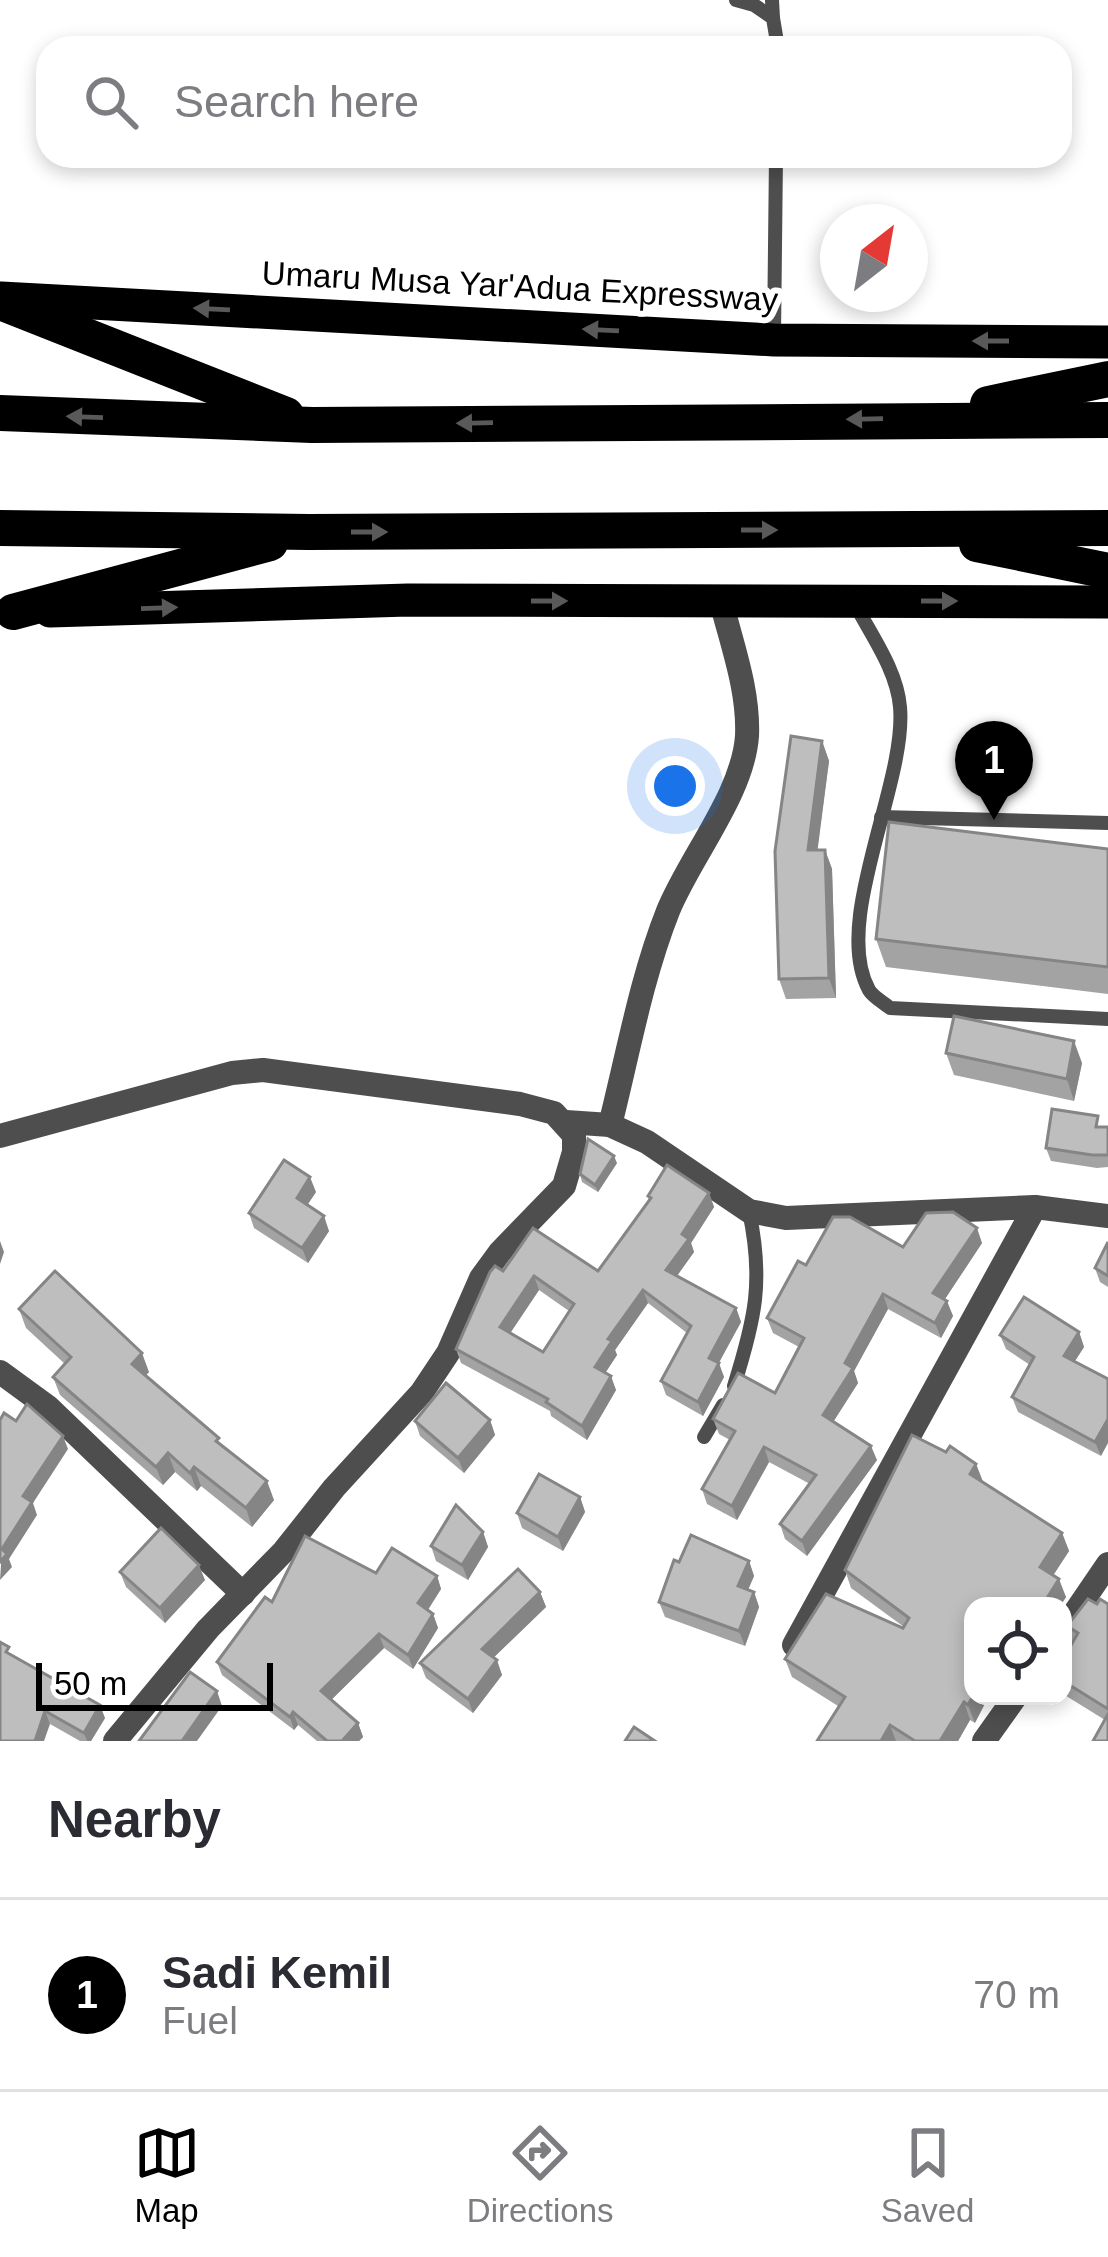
<!DOCTYPE html>
<html lang="en">
<head>
<meta charset="utf-8">
<style>
	body { margin:0; font-family:Helvetica,sans-serif; background:#f2f2f3; color:#2b2b33 }
	.controls { position:absolute; right:36px; bottom:36px; display:grid; overflow:hidden; border-radius:24px; box-shadow:0 6px 18px #0003 }
	.controls button { width:108px; height:108px; display:grid; place-items:center; padding:0; border:0; border-bottom:3px solid #e1e1e2; background:#fff; color:#2b2b33; font:60px sans-serif }
	.compass { position:absolute; left:820px; top:204px; width:108px; height:108px; border-radius:50%; background:#fff; box-shadow:0 6px 18px #0003; rotate:31deg }
	.scale { position:absolute; left:36px; bottom:30px; width:237px; box-sizing:border-box; padding-left:12px; border:6px solid #000; border-top:0; font-size:33px; line-height:42px; white-space:nowrap; color:#000; -webkit-text-stroke:9px #fff; paint-order:stroke }
	.you { position:absolute; left:675px; top:786px; width:42px; height:42px; margin:-30px; border:9px solid #fff; border-radius:50%; background:#1a73e8; box-shadow:0 0 0 18px #1a73e833 }
	.badge { display:grid; place-items:center; width:78px; height:78px; border-radius:50%; background:#000; color:#fff; font-size:39px; font-weight:700 }
	.pin { position:absolute; translate:-50% -99px; filter:drop-shadow(0 3px 6px #0008) }
	.pin::after { content:''; position:absolute; top:63px; width:42px; height:36px; background:inherit; clip-path:polygon(0 0,100% 0,50% 100%) }
	.list { margin:0; padding:0; list-style:none }
	h2 { display:flex; justify-content:space-between; align-items:center; height:156px; margin:0; padding:0 48px; font-size:51px }
	h2 small { font-size:39px; font-weight:400; color:#7c7c81 }
	.list li { display:grid; grid-template-columns:78px 1fr auto; gap:36px; align-items:center; box-sizing:border-box; height:192px; padding:0 48px; border-top:3px solid #e1e1e2 }
	.list b { display:block; font-size:45px; white-space:nowrap }
	.list p { margin:0; font-size:39px; white-space:nowrap; color:#7c7c81 }
	.list em { font-size:39px; font-style:normal; color:#7c7c81 }
	.icon { flex:none; width:66px; height:66px; fill:none; stroke:currentColor; stroke-width:2; stroke-linecap:round; stroke-linejoin:round }
	.map { position:relative; flex:none; width:1108px; height:1741px; overflow:hidden }
	.search { position:absolute; background:#fff; box-shadow:0 6px 18px #0003; left:36px; right:36px; top:36px; height:132px; display:flex; align-items:center; gap:30px; box-sizing:border-box; padding:0 42px; border-radius:36px; color:#7c7c81; font-size:45px }
	.sheet { height:348px; background:#fff }
	nav { display:flex; justify-content:space-around; align-items:center; box-sizing:border-box; height:168px; border-top:3px solid #e1e1e2; background:#fff; font-size:33px; color:#7c7c81 }
	nav a { display:grid; justify-items:center; gap:6px }
	nav .on { color:#000 }
	.map>svg:first-child { display:block }
	.lines { fill:none; stroke-linecap:round; stroke-linejoin:round }
	.service { stroke:#4e4e4e; stroke-width:14 }
	.minor { stroke:#4e4e4e; stroke-width:24 }
	.trunk { stroke:#000; stroke-width:33 }
	.motorway { stroke:#000; stroke-width:36 }
	.wall { fill:#a3a3a3; fill-rule:evenodd }
	.shaded-wall { fill:#858585 }
	.building { fill:#bebebe; stroke:#858585; stroke-width:3; fill-rule:evenodd }
	.oneway { fill:#595959 }
	.labels { text-anchor:middle; dominant-baseline:central; stroke-width:12; stroke-linejoin:round; paint-order:stroke }
	.street-label { font-size:33px; fill:#000; stroke:#fff }
</style>
</head>
<body>
<div class="map">
<svg width="1108" height="1741" viewBox="0 0 1108 1741">
	<rect width="100%" height="100%" fill="#fff"/>
	<g class="lines">
		<g class="service">
			<path d="M736,0l18,5 19,13 5,30"/>
			<path d="M772,0l1,18"/>
			<path d="M774,337l2,-181"/>
			<path d="M856,606c17,32 41,65 44,101 7,76 -69,214 -31,283 4,7 14,12 21,18l218,11"/>
			<path d="M881,817l227,6"/>
			<path d="M734,1386c21,-67 30,-105 15,-175"/>
			<path d="M704,1437l19,-32"/>
		</g>
		<g class="minor">
			<path d="M566,1122l44,3 37,17 102,69 37,7 249,-11 73,9"/>
			<path d="M610,1125c18,-71 31,-146 58,-214 22,-54 75,-117 79,-175 2,-46 -15,-91 -26,-135"/>
			<path d="M0,1136l232,-63 31,-3 257,34 34,9 20,22v17l-10,34 -64,66 -19,26 -33,75 -26,39 -88,96 -50,63 -76,78 -93,112"/>
			<path d="M0,1372l48,35 195,187"/>
			<path d="M1063,1630l45,-66"/>
			<path d="M794,1645l241,-438"/>
			<path d="M984,1741l32,-45"/>
		</g>
		<g class="trunk">
			<path d="M1,298l773,42 334,2"/>
			<path d="M50,611l358,-11 700,2"/>
		</g>
		<g class="motorway">
			<path d="M0,302l286,113"/>
			<path d="M988,404l120,-25"/>
			<path d="M0,413l312,12 796,-5"/>
			<path d="M0,528l309,4 799,-4"/>
			<path d="M977,544l131,27"/>
			<path d="M13,612l257,-69"/>
		</g>
	</g>
	<g class="wall">
		<path d="M822,741l7,20 -12,89h8l7,19 4,129 -50,1 -7,-20z"/>
		<path d="M1108,849v145l-222,-27 -10,-28z"/>
		<path d="M946,1053l136,10 -8,38 -120,-26z"/>
		<path d="M1102,1127h6v40l-11,1 -46,-7 -5,-13z"/>
		<path d="M617,1163l-19,29 -16,-10 -2,-8z"/>
		<path d="M316,1192l-9,13 22,26 -21,32 -54,-35 -5,-15z"/>
		<path d="M709,1193l5,14 -23,36 3,9 -17,24 59,32 5,14 -23,41 6,14 -21,39 -37,-21 -5,-14 26,-48 -39,-30 -33,47 2,5 -12,18 11,17 -29,50 -36,-24 -1,-5 -89,-48 -5,-14 47,-78h95l51,-70 -1,-5zM539,1290l30,21 -26,41 -33,-19z"/>
		<path d="M1108,1242v45l-8,-5 -5,-14z"/>
		<path d="M982,1243l-37,56 8,17 -12,22 -53,-29 -34,62 4,12 -25,39 44,38 -70,96 -22,-17 -5,-15 30,-40 -41,-22 -32,58 -30,-16 -5,-15 28,-49 -11,-6 -6,-15 62,-26 24,-46 -26,-14 -6,-15 39,-53 97,-18z"/>
		<path d="M19,1309l130,63 -3,3 76,71 52,54 -22,27 -51,-41 -4,5 -22,-19 -12,13 -103,-90 -7,-18 12,-13 -39,-36z"/>
		<path d="M1079,1332l5,15 -9,14 26,95 -83,-44 -6,-15 18,-32 -24,-16 -6,-14z"/>
		<path d="M490,1420l5,15 -31,38 -44,-37 -5,-15z"/>
		<path d="M946,1452l30,12 7,18 79,51 7,18 -16,24 13,22 -6,9h-87l2,117 -5,-3 -12,21h-141l21,-35 -46,-29 -7,-18 118,-31 1,-1 -53,-39 -6,-18z"/>
		<path d="M580,1497l5,15 -22,39 -41,-23 -5,-15z"/>
		<path d="M483,1532l5,15 -20,33 -32,-19 -5,-15z"/>
		<path d="M749,1561l5,15 -6,14 6,2 5,15 -14,39 -80,-29 -6,-15 20,-40z"/>
		<path d="M120,1572l85,8 -40,43 -39,-36z"/>
		<path d="M376,1573l61,3 4,13 -13,21 5,4 5,14 -25,41 -29,-21 -53,52 27,23 5,14 -4,4h-42l-19,-16 -4,5 -72,-55 -5,-13z"/>
		<path d="M540,1592l6,15 -52,50 8,18 -29,38 -47,-35 -6,-15z"/>
		<path d="M1097,1604h11v137l-3,-21 -42,-26v-35l10,-17 -6,-16z"/>
		<path d="M12,1655l93,63 -14,23h-11l-30,-17z"/>
	</g>
	<g class="shaded-wall">
		<path d="M822,741l7,20 -14,109 -7,-20z"/>
		<path d="M825,850l7,19 4,129 -7,-20z"/>
		<path d="M1074,1041l8,22 -8,38 -7,-22z"/>
		<path d="M614,1156l3,7 -19,29 -3,-7z"/>
		<path d="M310,1177l6,15 -14,21 -5,-15z"/>
		<path d="M709,1193l5,14 -23,36 3,9 -23,32 -5,-14 16,-36z"/>
		<path d="M324,1216l5,15 -21,32 -6,-15z"/>
		<path d="M977,1228l5,15 -43,65 -6,-15z"/>
		<path d="M0,1241l4,11 -4,12z"/>
		<path d="M534,1276l5,14 -34,51 -5,-14z"/>
		<path d="M643,1290l5,13 -33,47 2,5 -17,26 -5,-14 13,-28z"/>
		<path d="M883,1294l5,15 -34,62 4,12 -30,47 -5,-15 22,-52z"/>
		<path d="M947,1301l6,15 -12,22 -6,-15z"/>
		<path d="M736,1308l5,14 -27,50 -5,-14z"/>
		<path d="M1079,1332l5,15 -15,23 -5,-14z"/>
		<path d="M142,1353l7,19 -10,10 -7,-18z"/>
		<path d="M719,1363l5,14 -21,39 -5,-14z"/>
		<path d="M611,1376l5,14 -29,50 -5,-14z"/>
		<path d="M1108,1419v24l-7,13 -6,-14z"/>
		<path d="M490,1420l5,15 -31,38 -6,-15z"/>
		<path d="M63,1436l5,13 -35,54 4,12 -28,44 3,8 -12,13 2,-31 21,-53z"/>
		<path d="M871,1446l6,14 -70,96 -5,-15z"/>
		<path d="M764,1447l5,15 -32,58 -5,-14z"/>
		<path d="M168,1453l7,19 -12,13 -7,-18z"/>
		<path d="M976,1464l7,18 -13,-8z"/>
		<path d="M194,1467l7,19 -4,5 -7,-18z"/>
		<path d="M267,1481l7,19 -22,27 -6,-19z"/>
		<path d="M580,1497l5,15 -22,39 -5,-14z"/>
		<path d="M483,1532l5,15 -20,33 -6,-15z"/>
		<path d="M1062,1533l7,18 -22,34 -7,-18z"/>
		<path d="M749,1561l5,15 -11,25 -5,-15z"/>
		<path d="M199,1565l6,15 -40,43 -5,-15z"/>
		<path d="M437,1576l4,13 -18,28 -5,-14z"/>
		<path d="M1059,1579l7,18 -6,9h-18z"/>
		<path d="M540,1592l6,15 -59,57 -5,-15z"/>
		<path d="M754,1592l5,15 -14,39 -6,-15z"/>
		<path d="M433,1614l5,14 -25,41 -5,-14z"/>
		<path d="M379,1634l5,14 -58,57 -5,-14z"/>
		<path d="M497,1660l5,15 -29,38 -5,-14z"/>
		<path d="M217,1691l5,15 -25,35h-15z"/>
		<path d="M973,1696h16l-14,27 -7,-18z"/>
		<path d="M964,1702l6,18 -12,21h-18z"/>
		<path d="M100,1705l5,13 -14,23h-4l-3,-8z"/>
		<path d="M45,1711l5,13 -6,17h-9z"/>
		<path d="M293,1712l5,13 -4,5 -4,-13z"/>
		<path d="M358,1723l5,14 -4,4h-17z"/>
		<path d="M890,1725l6,16h-15z"/>
	</g>
	<g class="building">
		<path d="M791,736l31,5 -14,109h17l4,128 -50,1 -4,-128z"/>
		<path d="M889,822l219,27v118l-232,-28z"/>
		<path d="M954,1016l120,25 -7,38 -121,-26z"/>
		<path d="M1052,1109l46,7 -2,11h12v28h-16l-46,-7z"/>
		<path d="M588,1139l26,17 -19,29 -15,-11z"/>
		<path d="M284,1160l26,17 -13,21 27,18 -22,32 -53,-35z"/>
		<path d="M667,1165l42,28 -27,41 7,5 -23,31 70,38 -27,50 10,5 -21,39 -37,-21 30,-55 -48,-36 -35,49 4,2 -17,26 16,9 -29,50 -36,-24 2,-3 -92,-50 34,-77 5,-6 8,5 30,-43 65,43 53,-73 -3,-2zM534,1276l40,28 -31,48 -43,-25z"/>
		<path d="M953,1212l24,16 -44,65 14,8 -12,22 -52,-29 -38,69 8,5 -30,47 48,31 -69,95 -22,-17 36,-49 -52,-28 -32,59 -30,-17 33,-58 -22,-12 25,-46 37,20 29,-55 -37,-20 31,-57 8,4 27,-48h17l53,30 23,-34z"/>
		<path d="M1108,1242v34l-13,-8z"/>
		<path d="M55,1271l87,82 -10,11 87,74 -3,3 51,40 -21,27 -52,-41 -4,6 -22,-20 -12,14 -103,-90 18,-20 -52,-48z"/>
		<path d="M1024,1297l55,35 -15,24 44,23v40l-13,23 -83,-45 22,-40 -34,-22z"/>
		<path d="M446,1383l44,37 -32,38 -43,-37z"/>
		<path d="M27,1404l36,32 -40,60 9,6 -30,47 5,5 -7,8v-142l4,-7 12,8z"/>
		<path d="M912,1435l34,17 4,-6 26,18 -6,10 92,59 -22,34 19,12 -17,27 -10,-3 -1,3h-58v90l-5,9 -4,-3 -24,39h-25l-25,-16 -9,16h-64l28,-44 -60,-38 41,-65 77,34 6,-10 -64,-48z"/>
		<path d="M539,1474l41,23 -22,40 -41,-24z"/>
		<path d="M456,1505l27,27 -21,33 -31,-19z"/>
		<path d="M161,1528l38,37 -39,43 -40,-36z"/>
		<path d="M691,1535l58,26 -11,25 16,6 -15,39 -80,-29 15,-42 5,2z"/>
		<path d="M305,1536l71,37 16,-25 45,28 -19,27 15,11 -25,41 -29,-21 -58,57 37,32 -16,18h-15l-34,-29 -3,5 -73,-55 48,-65 7,5z"/>
		<path d="M518,1569l22,23 -58,57 15,11 -29,39 -48,-36z"/>
		<path d="M1088,1599l9,5 3,-5 8,5v105l-45,-28v-22l15,-26 -11,-7z"/>
		<path d="M0,1642l9,5 -3,5 94,53 -16,28 -39,-22 -10,30h-35z"/>
		<path d="M190,1672l27,19 -35,50h-43z"/>
		<path d="M1108,1714v27h-15z"/>
		<path d="M634,1727l21,14h-30z"/>
	</g>
	<defs><path id="oneway-solid" d="M-6-.8H1V-3.2L6.5 0L1 3.2V.8H-6Z" transform="scale(3)"/></defs>
	<g class="oneway">
		<use href="#oneway-solid" transform="translate(212 309) rotate(-177)"/>
		<use href="#oneway-solid" transform="translate(601 330) rotate(-177)"/>
		<use href="#oneway-solid" transform="translate(991 341) rotate(-180)"/>
		<use href="#oneway-solid" transform="translate(85 417) rotate(-178)"/>
		<use href="#oneway-solid" transform="translate(865 419) rotate(179)"/>
		<use href="#oneway-solid" transform="translate(475 423) rotate(179)"/>
		<use href="#oneway-solid" transform="translate(759 530)"/>
		<use href="#oneway-solid" transform="translate(369 532)"/>
		<use href="#oneway-solid" transform="translate(549 601)"/>
		<use href="#oneway-solid" transform="translate(939 601)"/>
		<use href="#oneway-solid" transform="translate(159 608) rotate(-2)"/>
	</g>
	<g class="labels">
		<g class="street-label">
			<text transform="translate(520 286) rotate(3)">Umaru Musa Yar'Adua Expressway</text>
		</g>
	</g>
</svg>
<div class="controls">
<button><svg class="icon" aria-label="locate" viewBox="0 0 24 24"><circle cx="12" cy="12" r="6"/><path d="M12 2v4M12 18v4M2 12h4M18 12h4"/></svg></button>
</div>
<svg class="compass" viewBox="-18 -18 36 36"><path d="M0-13l5 13h-10z" fill="#e53935"/><path d="M0 13l5-13h-10z" fill="#7c7c81"/></svg>
<div class="scale">50 m</div>
<div class="you"></div>
<div class="pin badge" style="left:994px;top:820px">1</div>
<div class="search"><svg class="icon" aria-label="search" viewBox="0 0 24 24"><circle cx="10" cy="10" r="6"/><path d="M15 15l6 6"/></svg>Search here</div>
</div>
<section class="sheet">
<h2>Nearby<small></small></h2>
<ul class="list">
<li><span class="badge">1</span><div><b>Sadi Kemil</b><p>Fuel</p></div><em>70 m</em></li>
</ul>
</section>
<nav>
<a class="on"><svg class="icon" aria-label="map" viewBox="0 0 24 24"><path d="M3 6l6-2 6 2 6-2v14l-6 2-6-2-6 2zM9 4v14M15 6v14"/></svg>Map</a>
<a><svg class="icon" aria-label="directions" viewBox="0 0 24 24"><path d="M12 3l9 9-9 9-9-9zM9 14v-3h6M13 9l2 2-2 2"/></svg>Directions</a>
<a><svg class="icon" aria-label="saved" viewBox="0 0 24 24"><path d="M7 4h10v16l-5-4-5 4z"/></svg>Saved</a>
</nav>
</body>
</html>
